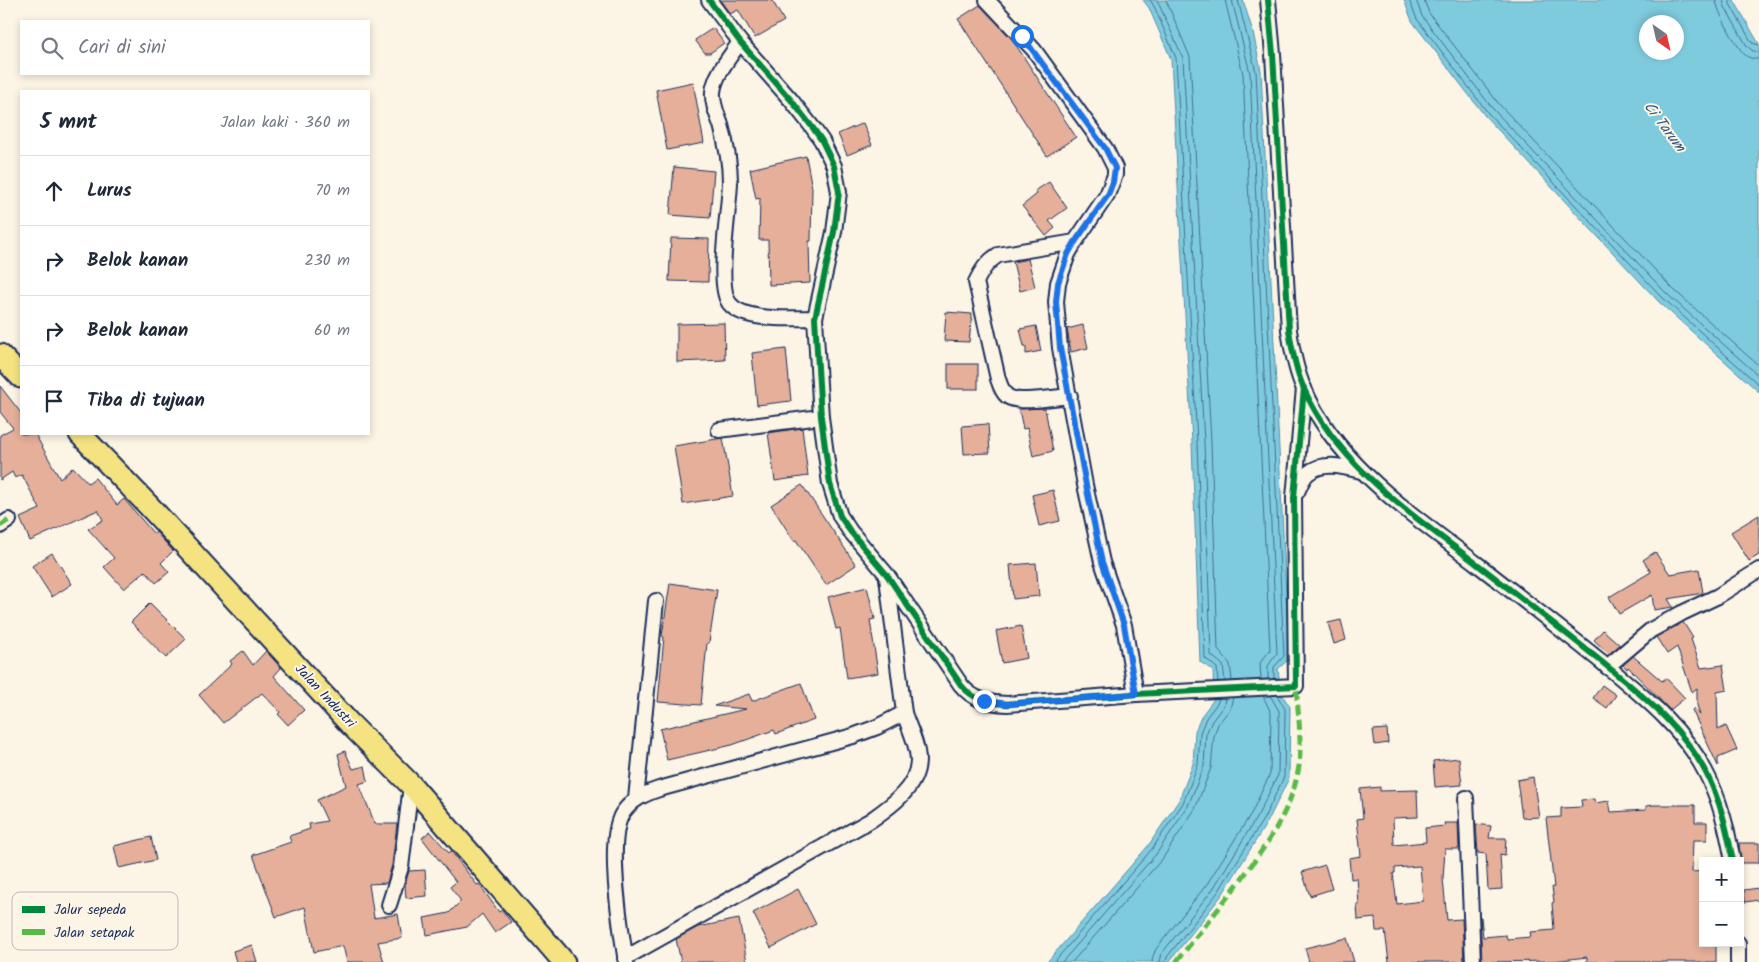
<!DOCTYPE html>
<html lang="id">
<head>
<meta charset="utf-8">
<style>
	body { margin:0; font-family:Kalam,sans-serif; background:#f6f6f7; color:#1f2937 }
	.controls { position:absolute; right:15px; bottom:15px; display:grid; overflow:hidden; border-radius:0px; box-shadow:0 2px 8px #0003 }
	.controls button { width:45px; height:45px; display:grid; place-items:center; padding:0; border:0; border-bottom:1px solid #e0e1e3; background:#fff; color:#1f2937; font:25px sans-serif }
	.compass { position:absolute; left:1639px; top:15px; width:45px; height:45px; border-radius:50%; background:#fff; box-shadow:0 2px 8px #0003; rotate:146deg }
	.stop { position:absolute; width:15px; height:15px; margin:-11px; border:4px solid #1a73e8; border-radius:50%; background:#fff }
	.stop.end { background:#1a73e8; border-color:#fff; box-shadow:0 1px 5px #0008 }
	.list { margin:0; padding:0; list-style:none }
	h2 { display:flex; justify-content:space-between; align-items:center; height:65px; margin:0; padding:0 20px; font-size:21px }
	h2 small { font-size:16px; font-weight:400; color:#747a83 }
	.list li { display:grid; grid-template-columns:32px 1fr auto; gap:15px; align-items:center; box-sizing:border-box; height:70px; padding:0 20px; border-top:1px solid #e0e1e3 }
	.list b { display:block; font-size:19px; white-space:nowrap }
	.list em { font-size:16px; font-style:normal; color:#747a83 }
	.icon { flex:none; width:28px; height:28px; fill:none; stroke:currentColor; stroke-width:2; stroke-linecap:round; stroke-linejoin:round }
	.map { position:relative; flex:none; width:1759px; height:962px; overflow:hidden }
	.search { position:absolute; background:#fff; box-shadow:0 2px 8px #0003; left:20px; top:20px; width:350px; height:55px; display:flex; align-items:center; gap:12px; box-sizing:border-box; padding:0 18px; border-radius:0px; color:#747a83; font-size:19px }
	.panel { position:absolute; background:#fff; box-shadow:0 2px 8px #0003; left:20px; top:90px; width:350px; height:345px; border-radius:0px }
	.map>svg:first-child { display:block }
	.water { fill:#7fcbde; stroke:#578dab; fill-rule:evenodd }
	.lines { fill:none; stroke-linecap:round; stroke-linejoin:round }
	.shore { stroke:#436d91; stroke-width:1 }
	.building { fill:#e5af99; stroke:#1b2f5e; fill-rule:evenodd }
	.street-casing { stroke:#1b2f5e; stroke-width:18 }
	.primary-casing { stroke:#1b2f5e; stroke-width:25 }
	.street { stroke:#fcf5e5; stroke-width:14 }
	.primary { stroke:#f5e382; stroke-width:21 }
	.quiet { stroke:#58b947; stroke-width:5; stroke-dasharray:10 5; stroke-linecap:butt }
	.cycleway-casing { stroke:#fcf5e5; stroke-width:9 }
	.cycleway { stroke:#00873e; stroke-width:6 }
	.route { stroke:#1a73e8; stroke-width:6 }
	.labels { text-anchor:middle; dominant-baseline:central; stroke-width:4; stroke-linejoin:round; paint-order:stroke }
	.street-label { font-size:14px; fill:#1b2f5e; stroke:#fcf5e5 }
	.water-label { font-size:15px; font-style:italic; fill:#34567e; stroke:#fcf5e5 }
	.key { fill:#fcf5e5; stroke:#b8babc; stroke-width:1 }
	.key-label { font-size:14px; fill:#1b2f5e }
</style>
</head>
<body>
<div class="map">
<svg width="1759" height="962" viewBox="0 0 1759 962">
	<rect width="100%" height="100%" fill="#fcf5e5"/>
	<filter id="ink" filterUnits="userSpaceOnUse"><feTurbulence type="fractalNoise" baseFrequency=".02" numOctaves="2"/><feDisplacementMap in="SourceGraphic" scale="10" xChannelSelector="R" yChannelSelector="G"/><feConvolveMatrix kernelMatrix="1 2 1 2 8 2 1 2 1" color-interpolation-filters="sRGB"/></filter>
	<g filter="url(#ink)">
		<g class="water">
			<path d="M1143,0h100l10,32 8,39 28,588 -11,10 3,24 9,14 -1,71 -21,43 -46,74 -53,67h-122l101,-116 31,-46 14,-36 2,-33 7,-16 12,-16 -1,-29 -13,-8 -8,-219 -21,-384 -22,-51z"/>
			<path d="M1404,0h330l25,44v348l-100,-90 -174,-186 -73,-95zM1646,22h30v30h-30z"/>
		</g>
		<g class="lines">
			<g class="shore">
				<path d="M1150,0l4,6 22,52 21,384 8,216 12,10 1,14"/>
				<path d="M1157,0l26,58 21,384 7,213 12,10 2,16"/>
				<path d="M1166,0l24,57 21,385 7,208 12,14 2,17"/>
				<path d="M1225,0l18,74 27,576 -10,13 1,17"/>
				<path d="M1232,0l18,73 27,580 -9,13v13"/>
				<path d="M1238,0l18,72 28,584 -10,11v12"/>
				<path d="M1409,0l8,19 71,94 175,185 96,87"/>
				<path d="M1416,0l6,16 71,93 174,185 92,82"/>
				<path d="M1424,0l5,13 70,91 173,184 87,78"/>
				<path d="M1716,0c0,10 21,47 28,54 4,4 9,5 15,5"/>
				<path d="M1723,0l2,7 22,39 6,5 6,1"/>
				<path d="M1730,0v4l22,39 7,2"/>
				<path d="M1054,962l98,-113 31,-46 15,-38 2,-32 6,-15 12,-16 1,-4"/>
				<path d="M1062,962l95,-109 31,-47 16,-40 2,-32 6,-13 12,-16 1,-7"/>
				<path d="M1072,962l91,-104 32,-49 16,-41 3,-32 4,-12 12,-15 3,-12"/>
				<path d="M1152,962l1,-6 3,-7 51,-65 45,-72 18,-38 1,-61 -8,-17"/>
				<path d="M1160,962l2,-9 51,-64 45,-74 20,-40 1,-64 -9,-16"/>
				<path d="M1166,962l1,-5 51,-65 46,-74 20,-41 1,-68 -8,-14"/>
			</g>
		</g>
		<g class="building">
			<path d="M720,0h52l12,21 -29,17 -17,-28 -8,4z"/>
			<path d="M980,5l32,34 64,98 -29,19 -89,-137z"/>
			<path d="M713,28l11,15 -14,10h-5l-10,-13z"/>
			<path d="M693,82l11,61 -37,7 -11,-60z"/>
			<path d="M863,123l9,22 -25,10 -9,-21z"/>
			<path d="M806,156l6,32 -1,53h-2l1,42 -41,2 -1,-45h-9l1,-42 -4,1 -6,-30z"/>
			<path d="M674,167l40,4 -4,47 -40,-3z"/>
			<path d="M1049,182l18,26 -18,13 6,7 -9,8 -24,-30 15,-12 -2,-3z"/>
			<path d="M671,238l38,1 -1,43 -39,-1z"/>
			<path d="M1028,259l7,28 -15,4 -7,-29z"/>
			<path d="M946,312l26,2 -3,28 -25,-1z"/>
			<path d="M724,323l1,37 -48,2v-38z"/>
			<path d="M1083,325l5,23 -17,4 -4,-23z"/>
			<path d="M1036,326l5,25 -15,3v-8h-2l-4,-17z"/>
			<path d="M786,349l5,52 -34,4 -5,-52z"/>
			<rect x="948" y="364" width="30" height="25"/>
			<path d="M0,386l21,27v21h14l25,45 13,-12 15,16 7,-5 22,27 7,-6 30,35 2,-2 17,19 -12,12 8,9 -13,11 -11,-12 -21,18 -20,-22 10,-9 -26,-29 15,-9 -5,-10 -68,31 -10,-23 20,-9 -18,-34 -7,3 -3,-6 -12,8v-45l13,-7 -13,-16z"/>
			<path d="M1045,408l8,43 -20,5 -6,-28 -4,1 -4,-20z"/>
			<path d="M988,424l2,29 -26,1 -2,-28z"/>
			<path d="M802,428l6,48 -33,5 -7,-48z"/>
			<path d="M723,438l10,58 -50,8 -9,-58z"/>
			<path d="M802,485l54,80 -30,20 -30,-45 -2,1 -23,-36z"/>
			<path d="M1053,490l7,31 -21,5 -7,-31z"/>
			<path d="M1759,515v40l-10,6 -18,-29z"/>
			<path d="M1655,552l15,22 29,-5 4,24 -35,6 5,8 -19,3 -2,-15 -33,19 -10,-17 42,-25 -8,-12z"/>
			<path d="M52,553l20,31 -20,13 -20,-31z"/>
			<path d="M1036,563l3,33 -26,3 -3,-34z"/>
			<path d="M670,583l47,7 -8,53h-2l-6,62 -43,-3 6,-65 -2,-1z"/>
			<path d="M867,587l8,32 -5,1 8,53 -31,5 -7,-50 -4,1 -8,-32z"/>
			<path d="M150,603l36,36 -20,19 -35,-36z"/>
			<path d="M1341,620l5,20 -12,4 -6,-21z"/>
			<path d="M1683,622l10,16 -2,1 10,29 22,-3 4,25 -10,2 1,38 8,-4 11,24 -19,8v8l-26,-56 2,-2 6,7 -3,-10v-17l-5,4 -15,-45 -10,7 -11,-17z"/>
			<path d="M1021,626l6,32 -25,5 -6,-32z"/>
			<path d="M1603,630l17,15 -11,9 -15,-14z"/>
			<path d="M243,651l10,14 13,-14 15,17 -7,8 30,34 -16,15 -10,-11 2,-2 -18,-19 -39,30 -24,-28 33,-31 -2,-3z"/>
			<path d="M1633,656l29,25 4,-3 19,20 -15,12 -42,-43 -1,2 -4,-4z"/>
			<path d="M801,683l13,37 -38,14 -2,-4 -42,15 -65,15 -7,-31 86,-20 -32,-3 35,-12 3,7z"/>
			<path d="M1602,685l14,10 -9,13 -14,-10z"/>
			<path d="M1387,729l1,14 -13,2 -2,-15z"/>
			<path d="M345,751l8,18 12,-3 3,15 -9,3 16,40h22l-5,41 -5,18 -18,1 5,34 24,-4 4,24 -24,4 6,20h-37l-4,-16 -29,6 -9,-45 -29,10 -23,-62 38,-13 -2,-6 21,-7 -1,-5 18,-3 -10,-21 29,-14 -8,-32z"/>
			<path d="M1459,758l3,27 -27,2 -2,-26z"/>
			<path d="M1533,777l6,40 -17,1 -5,-38z"/>
			<path d="M1380,787v4l37,-1 1,27 -25,1 1,27 32,-3 -1,-14 20,-2 -1,-3h14l1,26h-14l-2,30 4,41 15,-1 2,43h-75l-4,-31h-9l-1,-13 -17,2 -1,-15h2l-2,-27 -6,1 -2,-21 12,-2 -4,-37 6,-1 -3,-29zM1420,866l3,35 -26,3 -4,-31h2v-5z"/>
			<path d="M1594,799l1,4 14,-2 2,11 35,-2v-4l8,-1h41v17h12v18h-14l-1,32 11,-1v72h13v19h-129v-5l-34,4 -71,1 -2,-45h1l2,20 23,-2 1,4 24,-2 -1,-5 24,-2 -2,-27 2,-1 -2,-15h2l-8,-69 15,-1v-9l21,-1 -1,-7z"/>
			<path d="M1476,824l15,2 -2,12h17l-1,17 -5,-1 2,35 -14,1 -2,-36 -8,-1z"/>
			<path d="M430,831l19,22 2,-2 26,34 2,-1 20,28 3,-2 9,12 -16,11 -13,-19 -15,13 -40,8 -3,-17 25,-5 12,-12 -11,-14 6,-5 -34,-44z"/>
			<path d="M151,837l5,23 -37,8 -5,-22z"/>
			<path d="M1739,843h20v20h-18z"/>
			<path d="M1325,865l7,24 -22,7 -8,-24z"/>
			<path d="M425,870l2,26 -21,2 -1,-14 4,-13z"/>
			<path d="M1759,888v12l-14,2 -1,-12z"/>
			<path d="M798,889l18,35 -45,24 -18,-35z"/>
			<path d="M739,919l8,43h-66l-5,-23 22,-12z"/>
			<path d="M1347,938l7,24h-45l-4,-14z"/>
			<path d="M252,945l5,17h-21l-3,-11z"/>
		</g>
		<g class="lines">
			<g class="street-casing">
				<g id="street">
					<path d="M709,0l31,42 51,58 22,28 9,13 12,25 5,26 -5,40 -19,86 6,99 9,67 10,32 10,15 37,44 74,110c12,15 27,18 46,19l129,-10 160,-8 -2,-189 10,-109"/>
					<path d="M987,0l47,50 71,98 10,20v7l-8,20 -32,47 -7,12 -10,29 -2,19 4,46 25,137 17,77 22,63 12,69"/>
					<path d="M1268,0l5,54 16,276c3,20 7,41 15,59 34,77 109,126 173,175 44,34 88,68 131,103 36,30 75,61 97,104 15,28 22,58 28,90"/>
					<path d="M740,42c-10,15 -25,32 -27,50 -1,11 4,22 8,33 5,18 9,37 9,56 0,26 -15,106 0,123 15,18 63,14 85,14"/>
					<path d="M1070,396c-15,1 -51,9 -63,0 -5,-4 -7,-11 -9,-17l-22,-97c6,-12 11,-20 22,-27l77,-13"/>
					<path d="M719,430l102,-13"/>
					<path d="M1297,492c3,-6 5,-13 10,-18 15,-14 38,-7 54,-3"/>
					<path d="M0,526l9,-6"/>
					<path d="M1607,667l44,-37 31,-17 36,-17 41,-26"/>
					<path d="M1466,798l7,164"/>
					<path d="M636,799l20,-198"/>
					<path d="M389,905l12,-38 10,-82"/>
					<path d="M625,958l246,-138c20,-14 46,-32 47,-59 0,-16 -9,-33 -14,-48"/>
					<path d="M626,962c-5,-32 -20,-121 -4,-148 9,-14 22,-20 37,-25l194,-53 24,-9 27,-14 -17,-135"/>
					<path d="M1738,962v-19"/>
				</g>
			</g>
			<g class="primary-casing">
				<g id="primary">
					<path d="M0,355l21,22"/>
					<path d="M80,434l69,72 201,218 61,61 153,177"/>
				</g>
			</g>
			<use href="#street" class="street"/>
			<use href="#primary" class="primary"/>
			<g class="quiet">
				<path d="M0,526l9,-6"/>
				<path d="M1176,962c22,-27 43,-54 64,-81 26,-36 52,-70 59,-115 3,-26 -1,-54 -3,-80"/>
			</g>
			<g class="cycleway-casing">
				<g id="cycleway">
					<path d="M709,0l31,42 51,58 22,28 9,13 12,25 5,26 -5,40 -19,86 6,99 9,67 10,32 10,15 37,44 74,110c12,15 27,18 46,19l129,-10 160,-8 -2,-189 10,-109"/>
					<path d="M1268,0l5,54 16,276c3,20 7,41 15,59 34,77 109,126 173,175 44,34 88,68 131,103 36,30 75,61 97,104 15,28 22,58 28,90"/>
				</g>
			</g>
			<use href="#cycleway" class="cycleway"/>
		</g>
	</g>
	<g class="lines" filter="url(#ink)">
		<path class="route" d="M984,701l23,3 129,-10 -12,-69 -22,-63 -16,-77 -26,-137 -4,-46 2,-19 10,-29 7,-12 33,-47 5,-13 2,-14 -10,-20 -83,-112"/>
	</g>
	<g class="labels">
		<g class="street-label">
			<text transform="translate(325 696) rotate(47)">Jalan Industri</text>
		</g>
		<g class="water-label">
			<text transform="translate(1664 127) rotate(53)">Ci Tarum</text>
		</g>
	</g>
	<rect x="12" y="892" width="166" height="58" rx="8" class="key"/>
	<rect x="22" y="906" width="23" height="7" fill="#00873e"/>
	<rect x="22" y="929" width="23" height="6" fill="#58b947"/>
	<g class="key-label">
		<text x="54" y="914">Jalur sepeda</text>
		<text x="54" y="937">Jalan setapak</text>
	</g>
</svg>
<div class="controls">
<button>+</button>
<button>−</button>
</div>
<svg class="compass" viewBox="-18 -18 36 36"><path d="M0-13l5 13h-10z" fill="#e53935"/><path d="M0 13l5-13h-10z" fill="#747a83"/></svg>
<div class="stop" style="left:1022px;top:36px"></div>
<div class="stop end" style="left:984px;top:701px"></div>
<div class="search"><svg class="icon" aria-label="search" viewBox="0 0 24 24"><circle cx="10" cy="10" r="6"/><path d="M15 15l6 6"/></svg>Cari di sini</div>
<section class="panel">
<h2>5 mnt<small>Jalan kaki · 360 m</small></h2>
<ul class="list">
<li><svg class="icon" aria-label="ahead" viewBox="0 0 24 24"><path d="M12 20V5M6 11l6-6 6 6"/></svg><div><b>Lurus</b></div><em>70 m</em></li>
<li><svg class="icon" aria-label="right" viewBox="0 0 24 24"><path d="M7 20v-9h11M14 6l5 5-5 5"/></svg><div><b>Belok kanan</b></div><em>230 m</em></li>
<li><svg class="icon" aria-label="right" viewBox="0 0 24 24"><path d="M7 20v-9h11M14 6l5 5-5 5"/></svg><div><b>Belok kanan</b></div><em>60 m</em></li>
<li><svg class="icon" aria-label="arrive" viewBox="0 0 24 24"><path d="M6 21V4h12l-3 4 3 4H6"/></svg><div><b>Tiba di tujuan</b></div></li>
</ul>
</section>
</div>
</body>
</html>
